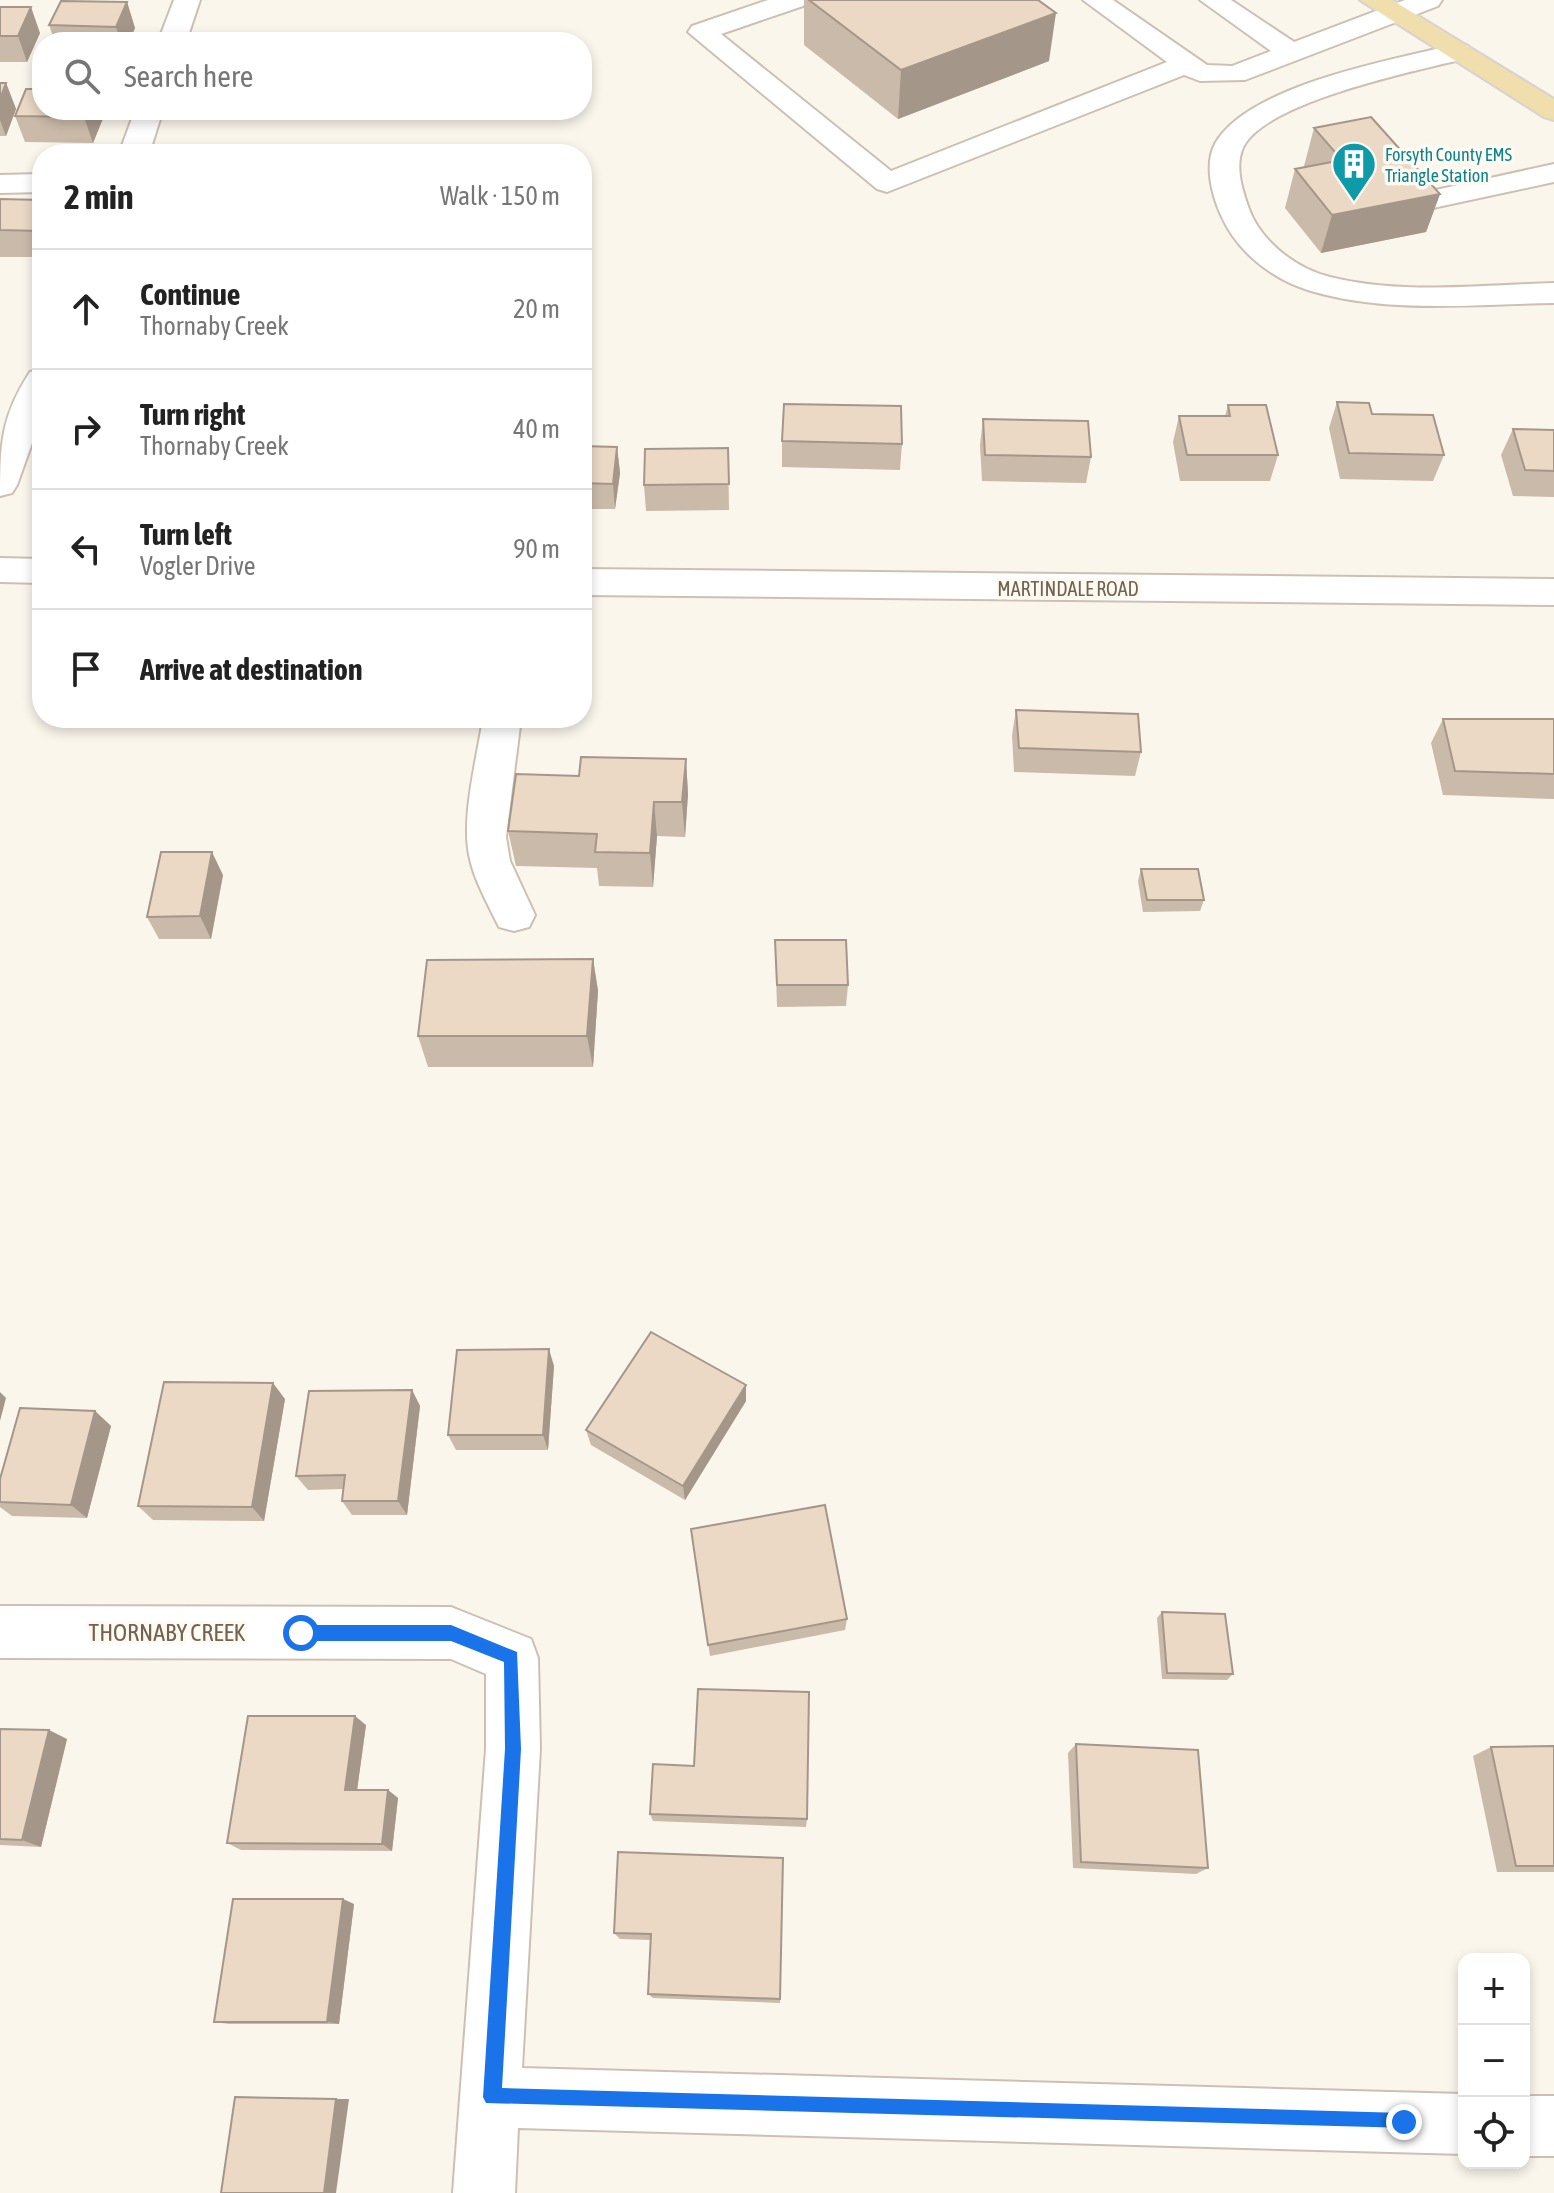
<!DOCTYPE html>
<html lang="en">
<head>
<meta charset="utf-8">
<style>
	body { margin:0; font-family:"Asap Condensed",sans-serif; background:#f6f6f6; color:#222 }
	.controls { position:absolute; right:24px; bottom:24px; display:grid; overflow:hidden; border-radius:16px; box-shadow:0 4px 12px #0003 }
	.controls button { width:72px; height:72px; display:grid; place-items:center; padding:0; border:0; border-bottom:2px solid #e0e0e0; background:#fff; color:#222; font:40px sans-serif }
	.stop { position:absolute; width:24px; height:24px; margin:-18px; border:6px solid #1a73e8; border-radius:50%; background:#fff }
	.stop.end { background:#1a73e8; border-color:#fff; box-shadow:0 2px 8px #0008 }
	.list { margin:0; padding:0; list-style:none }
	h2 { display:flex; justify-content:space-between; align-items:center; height:104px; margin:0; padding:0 32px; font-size:34px }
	h2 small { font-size:26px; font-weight:400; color:#767676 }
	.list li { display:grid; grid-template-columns:52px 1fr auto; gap:24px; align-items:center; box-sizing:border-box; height:120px; padding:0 32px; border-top:2px solid #e0e0e0 }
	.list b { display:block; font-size:30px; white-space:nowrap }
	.list p { margin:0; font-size:26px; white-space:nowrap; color:#767676 }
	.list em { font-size:26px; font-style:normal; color:#767676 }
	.icon { flex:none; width:44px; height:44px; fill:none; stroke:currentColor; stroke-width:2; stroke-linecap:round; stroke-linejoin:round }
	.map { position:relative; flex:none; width:1554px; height:2193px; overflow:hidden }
	.search { position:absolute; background:#fff; box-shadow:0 4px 12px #0003; left:32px; top:32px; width:560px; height:88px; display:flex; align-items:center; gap:20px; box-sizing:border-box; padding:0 28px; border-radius:32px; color:#767676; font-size:30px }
	.panel { position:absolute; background:#fff; box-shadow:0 4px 12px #0003; left:32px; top:144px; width:560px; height:584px; border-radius:32px }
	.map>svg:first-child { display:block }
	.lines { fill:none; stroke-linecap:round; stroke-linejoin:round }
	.minor-casing { stroke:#ccc0b3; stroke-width:4 }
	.major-casing { stroke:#d8d3ce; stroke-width:4 }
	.minor { fill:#fff; fill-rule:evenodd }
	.major { fill:#f1dead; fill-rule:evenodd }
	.wall { fill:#cabaa9 }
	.shaded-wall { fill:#a4978a }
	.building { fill:#ebd8c5; stroke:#a4978a; stroke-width:2 }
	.route { fill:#1a73e8 }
	.labels { text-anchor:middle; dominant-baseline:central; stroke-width:7; stroke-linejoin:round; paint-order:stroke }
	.far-culture-label { font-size:18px; fill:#0d838f; stroke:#fdfaf2; text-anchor:start }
	.street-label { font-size:20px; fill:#736151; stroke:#fdfaf2 }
	.near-street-label { font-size:24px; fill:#736151; stroke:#fdfaf2 }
</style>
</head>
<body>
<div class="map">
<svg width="1554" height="2193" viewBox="0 0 1554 2193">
	<rect width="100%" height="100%" fill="#fbf6ec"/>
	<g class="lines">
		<g class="minor-casing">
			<g id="minor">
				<path d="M174,0h26l-14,42h-28z"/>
				<path d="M768,0h39l-4,6 -82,28 170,137 276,-109 -84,-62h30l94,65 25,1 39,-15 -71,-51h31l63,42 111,-42h37l-4,6 -193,74 -45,1 -16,-6 -297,117 -10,-3 -189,-157 4,-6z"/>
				<path d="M1458,44l10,2 4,6 -4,6c-48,12 -208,44 -226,92 -7,19 1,42 7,59 12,33 48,60 81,68 72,18 151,8 224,6v20c-80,1 -165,11 -243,-12 -38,-11 -74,-39 -90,-76 -9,-20 -17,-50 -6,-71 32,-59 181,-85 243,-100z"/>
				<path d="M135,110h28l-14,44h-30z"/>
				<path d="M1554,164v18l-121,26 -11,-3 -4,-6 4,-6z"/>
				<path d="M42,174v18l-42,1v-18z"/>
				<path d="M42,369v46l-25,70 -5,8 -12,3c0,-51 1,-80 30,-124z"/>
				<path d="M0,558l42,1v24l-42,-1z"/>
				<path d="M582,569l972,10v26l-972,-10z"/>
				<path d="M483,718h38l-15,119 4,24 25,54 -6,12 -15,4 -15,-4c-10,-21 -24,-45 -29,-68 -10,-39 7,-100 13,-141z"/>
				<path d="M0,1606l451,1 80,32 7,19 2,91 -18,319 942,26v60l-946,-26 -3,65h-62l33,-444v-75l-35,-15 -451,-1z"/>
				<rect x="1524" y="2096" width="30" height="60"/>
			</g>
		</g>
		<g class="major-casing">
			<path id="major" d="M1360,0h32l162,99v21l-10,-3z"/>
		</g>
		<use href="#minor" class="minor"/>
		<use href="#major" class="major"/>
	</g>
	<g class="wall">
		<path d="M804,0h234l11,61 -151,58 -94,-74z"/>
		<path d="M127,2l8,26 -6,14h-74l-6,-17z"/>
		<path d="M0,7l40,26 -13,29h-27z"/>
		<path d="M0,83h6l10,26 -10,27h-6z"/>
		<path d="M15,116h89l-11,27 -68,-1z"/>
		<path d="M1314,128l126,66 -14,38 -105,21 -36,-45 10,-39 10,-2 -1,-1z"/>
		<path d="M0,199l42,1v57h-42z"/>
		<path d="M1337,402l35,12 72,41 -11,26 -93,-2 -11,-51z"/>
		<path d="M1228,405l50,50 -8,26h-90l-7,-39 6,-26h46z"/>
		<path d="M983,419l108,38 -5,26 -104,-2 -2,-36z"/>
		<path d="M1513,429l41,1v67l-41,-1 -12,-41z"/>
		<path d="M782,441l120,3 -2,26 -118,-3z"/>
		<path d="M582,446l35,1 3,26 -5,36h-33z"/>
		<path d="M728,448l1,62 -83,1 -2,-26z"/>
		<path d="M1016,710l125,42 -6,24 -121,-4 -2,-37z"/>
		<path d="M1443,719h111v80l-111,-4 -12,-52z"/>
		<path d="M686,759l2,35 -3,43 -28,-1 -4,51 -54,-1 -2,-18 -81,-2 -8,-35z"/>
		<path d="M1141,869l63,31 -4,11 -57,1 -5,-31z"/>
		<path d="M223,875l-12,64h-52l-12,-22z"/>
		<path d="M775,940l73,45 -2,21 -69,1z"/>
		<path d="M593,959l5,32 -5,76h-165l-10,-31z"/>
		<path d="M554,1366l-6,84h-92l-8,-15z"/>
		<path d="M746,1385v16l-61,99 -94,-55 -5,-15z"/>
		<path d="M412,1390l8,16 -13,109h-55l-10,-14 2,-12 -36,1 -12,-14z"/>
		<path d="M285,1399l-21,122 -111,-1 -15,-14z"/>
		<path d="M95,1411l16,15 -24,92 -75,-2 -12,-9v-28z"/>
		<path d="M691,1529l156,90 -2,11 -135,26z"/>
		<path d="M1162,1612l71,62 -6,6 -65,-1 -5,-61z"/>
		<path d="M366,1725l-9,65h31l10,8 -6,53 -151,-1 -14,-7z"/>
		<path d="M0,1729l67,10 -26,108 -41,-2z"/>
		<path d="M1076,1744l132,124 -12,6 -123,-6 -5,-115z"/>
		<path d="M1554,1746v126h-57l-24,-116 18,-9z"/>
		<path d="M650,1814l157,5 -1,8 -153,-6z"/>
		<path d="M783,1858l-3,145 -127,-5 -5,-4 3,-54 -31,-1 -6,-6z"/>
		<path d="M354,1904l-15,120h-110l-15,-2z"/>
	</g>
	<g class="shaded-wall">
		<path d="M127,2l8,26 -6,14h-8l-5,-15z"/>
		<path d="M31,7l9,26 -13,29 -9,-26z"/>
		<path d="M1056,13l-7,48 -151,58 3,-49z"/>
		<path d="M6,83l10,26 -10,27 -6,-16v-21z"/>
		<path d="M86,110h16l2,6 -11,27 -9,-26z"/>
		<path d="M1440,194l-14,38 -105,21 11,-38z"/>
		<path d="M617,447l3,26 -5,36 -2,-25z"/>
		<path d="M686,759l2,35 -3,43 -3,-35z"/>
		<path d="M654,802l3,34 -4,51 -3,-34z"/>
		<path d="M212,852l11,23 -12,64 -11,-23z"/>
		<path d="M593,959l5,32 -5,76 -6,-31z"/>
		<path d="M549,1349l5,17 -6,84 -5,-15z"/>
		<path d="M273,1383l12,16 -21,122 -12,-14z"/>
		<path d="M746,1385v16l-61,99 -2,-14z"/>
		<path d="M412,1390l8,16 -13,109 -9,-14z"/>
		<path d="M0,1392l6,6 -6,23z"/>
		<path d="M95,1411l16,15 -24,92 -16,-13z"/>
		<path d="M355,1716l11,9 -10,73 -11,-8z"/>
		<path d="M49,1730l18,9 -26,108 -19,-7z"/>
		<path d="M388,1790l10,8 -6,53 -10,-7z"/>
		<path d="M343,1899l11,5 -15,120 -12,-2z"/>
		<path d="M336,2099h13l-13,94h-12z"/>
	</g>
	<g class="building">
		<path d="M809,0h229l18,13 -155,57z"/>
		<path d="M61,1l66,1 -11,25 -67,-2z"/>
		<path d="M0,7h31l-13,29h-18z"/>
		<path d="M0,83h6l-6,16z"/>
		<path d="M26,89h16v21h44l-2,7 -69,-1z"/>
		<path d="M1371,117l69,77 -108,21 -37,-46 47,-9 -28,-32z"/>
		<path d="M0,199l42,1v31l-42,-1z"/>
		<path d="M1337,402l32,1 3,11 61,1 11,40 -95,-2z"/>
		<path d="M784,404l117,2 1,38 -120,-3z"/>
		<path d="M1228,405h38l12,50h-91l-8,-39h51z"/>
		<path d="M983,419l105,2 3,36 -106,-2z"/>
		<path d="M1513,429l41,1v41l-29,-1z"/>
		<path d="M582,446l35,1 -4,37 -31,-1z"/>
		<path d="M728,448l1,36 -85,1 1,-36z"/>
		<path d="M1016,710l122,4 3,38 -122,-4z"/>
		<path d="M1443,719h111v55l-99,-3z"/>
		<path d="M581,757l105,2 -4,43h-28l-4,51 -55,-1 2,-18 -89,-3 8,-57 63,2z"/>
		<path d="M161,852h51l-12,64 -53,1z"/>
		<path d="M1141,869h57l6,31h-57z"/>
		<path d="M775,940h71l2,45h-71z"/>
		<path d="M593,959l-6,77h-169l9,-76z"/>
		<path d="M651,1332l95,53 -63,101 -97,-56z"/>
		<path d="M549,1349l-6,86h-95l9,-85z"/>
		<path d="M164,1382l109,1 -21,124 -114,-1z"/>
		<path d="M412,1390l-14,111h-56l3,-26 -49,1 13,-85z"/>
		<path d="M20,1408l75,3 -24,94 -71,-3v-23z"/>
		<path d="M825,1505l22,114 -139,26 -17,-116z"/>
		<path d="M1162,1612l63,2 8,60 -66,-1z"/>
		<path d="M698,1689l111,3 -2,127 -157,-5 3,-50 41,2z"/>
		<path d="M248,1716h107l-10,74h43l-6,54 -155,-1z"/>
		<path d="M0,1729l49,1 -27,110 -22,-1z"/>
		<path d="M1076,1744l122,6 10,118 -127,-6z"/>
		<path d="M1554,1746v120h-38l-25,-119z"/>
		<path d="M618,1852l165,6 -3,141 -132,-5 3,-60 -37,-1z"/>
		<path d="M233,1899h110l-16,123h-113z"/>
		<path d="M235,2097l101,2 -12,94h-103z"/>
	</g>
	<path class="route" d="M301,1625h150l66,27 4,97 -19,339 902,25 9,9 -2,6 -925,-25 -3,-6 22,-348 -1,-87 -53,-21h-150l-8,-8z"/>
	<defs>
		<g id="building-pin" transform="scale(2.3)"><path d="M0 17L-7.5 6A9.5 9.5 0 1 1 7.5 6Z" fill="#0f9aa8" stroke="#fdfaf2"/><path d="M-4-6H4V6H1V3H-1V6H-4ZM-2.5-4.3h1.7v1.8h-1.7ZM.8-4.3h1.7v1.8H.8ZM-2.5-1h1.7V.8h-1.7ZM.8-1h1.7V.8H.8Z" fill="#fff"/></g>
	</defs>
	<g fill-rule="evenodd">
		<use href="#building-pin" x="1354" y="164"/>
	</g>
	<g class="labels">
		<g class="far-culture-label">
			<text x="1385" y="154">Forsyth County EMS<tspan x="1385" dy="21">Triangle Station</tspan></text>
		</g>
		<g class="street-label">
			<text x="1068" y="588">MARTINDALE ROAD</text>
		</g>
		<g class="near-street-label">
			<text x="167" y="1632">THORNABY CREEK</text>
		</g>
	</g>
</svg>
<div class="controls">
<button>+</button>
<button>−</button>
<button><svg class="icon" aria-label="locate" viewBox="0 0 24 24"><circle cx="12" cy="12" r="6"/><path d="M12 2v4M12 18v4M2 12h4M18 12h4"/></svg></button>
</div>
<div class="stop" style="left:301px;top:1633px"></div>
<div class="stop end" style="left:1404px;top:2122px"></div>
<div class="search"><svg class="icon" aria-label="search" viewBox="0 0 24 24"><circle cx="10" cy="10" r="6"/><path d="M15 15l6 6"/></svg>Search here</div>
<section class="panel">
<h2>2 min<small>Walk · 150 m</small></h2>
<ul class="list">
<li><svg class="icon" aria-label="ahead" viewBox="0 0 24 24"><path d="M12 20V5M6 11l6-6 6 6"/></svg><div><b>Continue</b><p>Thornaby Creek</p></div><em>20 m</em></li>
<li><svg class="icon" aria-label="right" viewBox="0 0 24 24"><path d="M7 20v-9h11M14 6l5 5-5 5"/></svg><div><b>Turn right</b><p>Thornaby Creek</p></div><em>40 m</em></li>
<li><svg class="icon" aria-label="left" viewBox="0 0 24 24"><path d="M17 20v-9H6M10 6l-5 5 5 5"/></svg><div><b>Turn left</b><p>Vogler Drive</p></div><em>90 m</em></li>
<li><svg class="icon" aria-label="arrive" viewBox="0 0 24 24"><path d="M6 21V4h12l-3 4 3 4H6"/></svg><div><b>Arrive at destination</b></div></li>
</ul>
</section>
</div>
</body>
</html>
